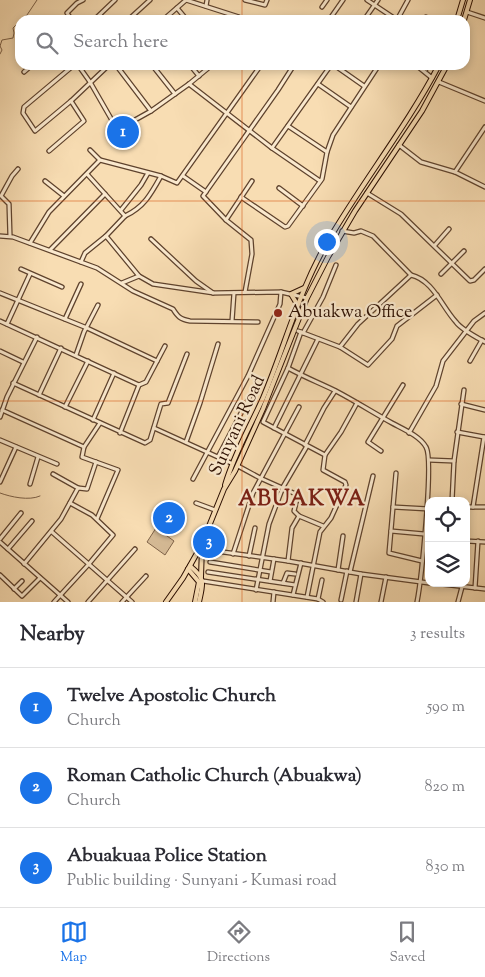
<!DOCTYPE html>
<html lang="en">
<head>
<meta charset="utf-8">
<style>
	body { margin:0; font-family:"Sorts Mill Goudy",serif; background:#f2f2f3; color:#2b2b33 }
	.controls { position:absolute; right:15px; bottom:15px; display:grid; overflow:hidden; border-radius:10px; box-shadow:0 2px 8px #0003 }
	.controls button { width:45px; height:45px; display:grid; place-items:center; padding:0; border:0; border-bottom:1px solid #e1e1e2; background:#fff; color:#2b2b33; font:25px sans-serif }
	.you { position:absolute; left:326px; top:241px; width:18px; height:18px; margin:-12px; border:4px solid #fff; border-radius:50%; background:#1a73e8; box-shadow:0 0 0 8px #1a73e833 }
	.badge { display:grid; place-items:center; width:32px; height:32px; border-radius:50%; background:#1a73e8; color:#fff; font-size:16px; font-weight:700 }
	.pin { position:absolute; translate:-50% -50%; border:2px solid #fff; box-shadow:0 1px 5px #0006 }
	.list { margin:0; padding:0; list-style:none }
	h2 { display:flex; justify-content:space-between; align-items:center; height:65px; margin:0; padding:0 20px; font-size:21px }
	h2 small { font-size:16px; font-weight:400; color:#7c7c81 }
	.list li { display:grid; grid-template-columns:32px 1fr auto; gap:15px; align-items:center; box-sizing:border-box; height:80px; padding:0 20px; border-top:1px solid #e1e1e2 }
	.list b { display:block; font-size:19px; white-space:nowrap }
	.list p { margin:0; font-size:16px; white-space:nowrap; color:#7c7c81 }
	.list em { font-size:16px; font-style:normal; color:#7c7c81 }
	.icon { flex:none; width:28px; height:28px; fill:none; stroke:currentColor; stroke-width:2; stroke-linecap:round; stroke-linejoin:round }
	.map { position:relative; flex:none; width:485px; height:602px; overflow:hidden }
	.search { position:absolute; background:#fff; box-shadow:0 2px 8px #0003; left:15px; right:15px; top:15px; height:55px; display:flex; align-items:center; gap:12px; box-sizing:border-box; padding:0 18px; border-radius:15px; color:#7c7c81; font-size:19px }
	.sheet { height:305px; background:#fff }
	nav { display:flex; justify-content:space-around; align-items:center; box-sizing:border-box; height:70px; border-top:1px solid #e1e1e2; background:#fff; font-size:14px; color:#7c7c81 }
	nav a { display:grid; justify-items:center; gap:2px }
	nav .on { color:#1a73e8 }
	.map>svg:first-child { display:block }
	.green { fill:#d5ba95; stroke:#80644a }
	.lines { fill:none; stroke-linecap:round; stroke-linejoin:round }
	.stream { stroke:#7c6047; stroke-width:1 }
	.minor-casing { stroke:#5e422d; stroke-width:5.5 }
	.major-casing { stroke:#2b0e00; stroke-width:6 }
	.minor { stroke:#fae9ce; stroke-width:3 }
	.major { stroke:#f8ddb3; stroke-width:4 }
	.grid { fill:none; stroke:#d5520b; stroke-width:1; stroke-opacity:0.55 }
	.poi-dot { fill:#8f2418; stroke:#fae9ce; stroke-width:2 }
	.labels { text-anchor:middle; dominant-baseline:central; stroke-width:4.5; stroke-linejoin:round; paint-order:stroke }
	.poi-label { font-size:18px; fill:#2b0e00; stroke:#fae9ce; text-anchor:start }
	.street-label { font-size:18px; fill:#2b0e00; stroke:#fae9ce }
	.district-label { font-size:22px; font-weight:bold; letter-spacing:1px; fill:#7a1f14; stroke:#fae9ce }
</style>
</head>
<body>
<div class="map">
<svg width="485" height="602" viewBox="0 0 485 602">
	<rect width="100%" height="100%" fill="#f8ddb3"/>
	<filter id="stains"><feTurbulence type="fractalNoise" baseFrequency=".004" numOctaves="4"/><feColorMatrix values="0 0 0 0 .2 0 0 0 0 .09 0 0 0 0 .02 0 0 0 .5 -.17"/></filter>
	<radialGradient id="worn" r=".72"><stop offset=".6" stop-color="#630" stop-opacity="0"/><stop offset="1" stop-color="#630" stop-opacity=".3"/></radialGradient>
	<path class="green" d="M156,528l18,13 -9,14 -18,-13z"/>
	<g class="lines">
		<g class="stream">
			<path d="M21,20l6,-5 10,-15"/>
			<path d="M0,46l2,-6 11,-2 1,-5 -1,-5 7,-7"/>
			<path d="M0,54l2,-4 -2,-4"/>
			<path d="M0,493c11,4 29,8 40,3"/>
		</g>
		<g class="minor-casing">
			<g id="minor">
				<path d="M186,0l53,17 2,3"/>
				<path d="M245,0l20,5 2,-5"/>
				<path d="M367,0l30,20 11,-20"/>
				<path d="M206,6l1,-6"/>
				<path d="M322,7l5,-7"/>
				<path d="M177,8l10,12"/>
				<path d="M467,12l18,6"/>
				<path d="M100,15l4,5"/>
				<path d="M72,20l-5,-7 10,-10 6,-3"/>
				<path d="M94,20l21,-20"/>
				<path d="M128,20l22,-20"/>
				<path d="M163,20l23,-20"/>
				<path d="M329,20l14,-20"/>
				<path d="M364,20l14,-20"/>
				<path d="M425,20l1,-3"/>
				<path d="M74,65l-50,42 -1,6 12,18 36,-30 38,-36"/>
				<path d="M78,65l12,17 27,47"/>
				<path d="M116,65l35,46"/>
				<path d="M152,65l23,29"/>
				<path d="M190,65l9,11"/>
				<path d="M334,65l30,21"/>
				<path d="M416,65l16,13"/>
				<path d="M426,69l2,-4"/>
				<path d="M24,72l8,-7"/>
				<path d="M439,82l46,19"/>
				<path d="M189,84l83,64 48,33"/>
				<path d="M318,84l33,23"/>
				<path d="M288,126l39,26"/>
				<path d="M110,134l41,-23 38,-27 23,-19"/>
				<path d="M399,145l22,17 34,10 30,15"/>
				<path d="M272,148l59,-83"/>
				<path d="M90,150l10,10 61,16 16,7 84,-118"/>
				<path d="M49,151l35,-30 -13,-20"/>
				<path d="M455,172l30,-45"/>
				<path d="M183,176l23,16"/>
				<path d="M45,181l19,15"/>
				<path d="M279,188l24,18"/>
				<path d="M367,193l34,21 69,67 4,-1 11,-11"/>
				<path d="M241,197l44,30 3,-1 34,-47 5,-27 6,-17 46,-70"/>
				<path d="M121,210l20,-25 7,-12"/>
				<path d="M125,216c19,-9 26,-22 36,-40"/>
				<path d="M226,220l26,-39"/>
				<path d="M342,231l12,2 7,-2 12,5 38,39c22,5 31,32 45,47 6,8 20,15 29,20"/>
				<path d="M0,236l13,1 84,31 36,23 40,18c5,8 7,10 17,12l68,1"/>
				<path d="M10,236l-1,-32 -8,-8 11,-20 6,-7"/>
				<path d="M106,236l33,40 14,8 61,9 67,-1 26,6"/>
				<path d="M151,239l45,42 17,12"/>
				<path d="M30,243l19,-31 51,-52"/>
				<path d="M435,245l14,-16"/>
				<path d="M50,250l55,-56"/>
				<path d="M81,262l4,-9 21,-17 19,-20 -38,-42"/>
				<path d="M21,269l41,18"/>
				<path d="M441,274l23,-23"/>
				<path d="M122,283l17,-7"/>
				<path d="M245,292l7,-38 -1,-14 -25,-20 -23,-24 75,-106 16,-25"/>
				<path d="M0,293l87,35 70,33"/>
				<path d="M65,319l16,-35"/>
				<path d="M0,321l139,64 7,-3 19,-36"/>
				<path d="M232,321l2,-28"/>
				<path d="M7,324l23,-50"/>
				<path d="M298,331l42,16 18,-23 53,-49"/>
				<path d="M301,332l-13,36 -25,54 62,33"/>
				<path d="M303,333l20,-36 13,-32"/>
				<path d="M340,347l28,18 24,-26 5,-13 40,-31"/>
				<path d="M0,351l23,11"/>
				<path d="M76,355l8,-23 14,-27"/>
				<path d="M470,361l12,-21"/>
				<path d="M288,368c16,9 32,15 48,23 19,10 38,22 56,32 11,6 28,13 34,24 8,13 -5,135 -9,155"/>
				<path d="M13,383l132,60 5,-3 11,-36 7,-1 19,-49"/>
				<path d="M39,395l22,-47"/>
				<path d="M461,404l24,6"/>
				<path d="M65,407l23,-46"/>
				<path d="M2,410l82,37"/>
				<path d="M0,417l7,-20 30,-60"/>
				<path d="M93,420l21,-47"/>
				<path d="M154,428l77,35"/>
				<path d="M274,428l44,-89"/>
				<path d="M457,432l27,5"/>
				<path d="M120,433l19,-48"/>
				<path d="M409,433l27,-47 7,-25 31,-40 11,-8"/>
				<path d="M0,440l57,24"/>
				<path d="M186,442l14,-39 18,-59"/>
				<path d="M305,445l19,-37 11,-17"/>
				<path d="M381,451l-13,-9 35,-57"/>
				<path d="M218,457l32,-61"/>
				<path d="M429,460l25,1"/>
				<path d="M238,466l22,12 38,17 -4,16 5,5 -7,12 -4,33"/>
				<path d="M396,473l-7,80 33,8"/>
				<path d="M53,474l25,14"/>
				<path d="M193,479l55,-103 32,-72 1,-12"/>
				<path d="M0,482l16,-35"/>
				<path d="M30,484l8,-27"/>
				<path d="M452,501l2,-40 10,-71"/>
				<path d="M196,503l19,7"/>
				<path d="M393,507l36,2"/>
				<path d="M466,507h19"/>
				<path d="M473,507l11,-70"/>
				<path d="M299,516l24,10"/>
				<path d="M97,519l21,-49 -36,-13 2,-10 16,-24"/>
				<path d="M391,531l33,3"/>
				<path d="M52,532l80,70"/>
				<path d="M0,539l21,-26"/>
				<path d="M466,541l19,1"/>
				<path d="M0,542l68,60"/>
				<path d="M8,549l24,-28"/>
				<path d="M201,549l87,12 73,13 68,9"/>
				<path d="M233,554l20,-61 46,-86"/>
				<path d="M249,556l6,-28"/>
				<path d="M210,562l61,10"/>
				<path d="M24,564l37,-45 17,-31 9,1 9,-27"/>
				<path d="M338,570l5,-34"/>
				<path d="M208,572l87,13"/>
				<path d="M350,572l23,-96"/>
				<path d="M0,575l22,21 18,-18"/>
				<path d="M203,581l115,18 5,3"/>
				<path d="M270,581l4,-22"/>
				<path d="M283,583l4,-10 8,1"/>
				<path d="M432,583l53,6"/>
				<path d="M475,588l3,-47"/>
				<path d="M14,589l8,-8"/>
				<path d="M256,590l13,-66 14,-37 24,-41"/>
				<path d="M293,595l8,-32"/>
				<path d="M307,597l13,-65 11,-14 15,-33 -1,-3 -22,-12 2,-15 16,-23 16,-29"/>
				<path d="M318,599l4,-19"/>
				<path d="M341,600l6,-29"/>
				<path d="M54,602l34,-37 25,-30 -21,-20 -22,-12"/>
				<path d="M88,602l47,-53"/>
				<path d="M122,602l24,-26"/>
				<path d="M273,602l1,-10"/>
				<path d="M356,602l5,-28"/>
				<path d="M381,602l5,-25"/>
				<path d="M458,602l4,-15"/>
			</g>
		</g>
		<g class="major-casing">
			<g id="major">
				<path d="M457,20l6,-20"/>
				<path d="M464,20l6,-20"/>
				<path d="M297,304l-6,-10 13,-6"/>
				<path d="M225,485c9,-31 25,-58 38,-87 22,-52 36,-108 65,-157 35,-60 79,-115 111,-176"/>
				<path d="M190,566c16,13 13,17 9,36"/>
				<path d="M188,569l11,13 -4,20"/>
				<path d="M201,577l1,-30"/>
				<path d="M166,602l17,-24 18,-32 23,-57 11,-18 28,-62 44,-111 21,-41 27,-46 67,-100 25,-46"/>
			</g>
		</g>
		<use href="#minor" class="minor"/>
		<use href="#major" class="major"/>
	</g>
	<path class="grid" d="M242,0v20M242,65v537M0,201h485M0,401h485"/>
	<circle class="poi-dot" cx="278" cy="313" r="5"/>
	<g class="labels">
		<g class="poi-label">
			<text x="288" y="313">Abuakwa Office</text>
		</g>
		<g class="street-label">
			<text transform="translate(238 426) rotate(-65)">Sunyani Road</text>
		</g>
		<g class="district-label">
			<text x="302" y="500">ABUAKWA</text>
		</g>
	</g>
	<rect width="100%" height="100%" filter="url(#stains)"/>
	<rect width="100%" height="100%" fill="url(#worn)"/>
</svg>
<div class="controls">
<button><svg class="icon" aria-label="locate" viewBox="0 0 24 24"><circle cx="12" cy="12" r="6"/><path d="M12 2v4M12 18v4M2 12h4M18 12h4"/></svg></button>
<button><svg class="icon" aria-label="layers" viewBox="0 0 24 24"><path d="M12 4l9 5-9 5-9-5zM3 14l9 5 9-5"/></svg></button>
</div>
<div class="you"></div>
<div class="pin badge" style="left:123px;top:132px">1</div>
<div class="pin badge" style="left:169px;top:518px">2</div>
<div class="pin badge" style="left:209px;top:542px">3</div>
<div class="search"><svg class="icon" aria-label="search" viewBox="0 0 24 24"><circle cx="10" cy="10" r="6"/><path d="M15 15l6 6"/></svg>Search here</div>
</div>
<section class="sheet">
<h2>Nearby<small>3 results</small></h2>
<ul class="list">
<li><span class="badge">1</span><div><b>Twelve Apostolic Church</b><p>Church</p></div><em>590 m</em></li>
<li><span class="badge">2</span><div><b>Roman Catholic Church (Abuakwa)</b><p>Church</p></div><em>820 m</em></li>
<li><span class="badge">3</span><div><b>Abuakuaa Police Station</b><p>Public building · Sunyani - Kumasi road</p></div><em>830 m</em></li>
</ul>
</section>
<nav>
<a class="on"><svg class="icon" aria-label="map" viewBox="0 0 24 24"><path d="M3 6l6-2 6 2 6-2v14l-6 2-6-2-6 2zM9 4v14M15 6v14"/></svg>Map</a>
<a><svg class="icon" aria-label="directions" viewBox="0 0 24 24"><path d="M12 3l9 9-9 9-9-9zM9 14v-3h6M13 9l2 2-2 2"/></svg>Directions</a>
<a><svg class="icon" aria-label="saved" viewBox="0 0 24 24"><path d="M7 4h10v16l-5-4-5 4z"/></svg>Saved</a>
</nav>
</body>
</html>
